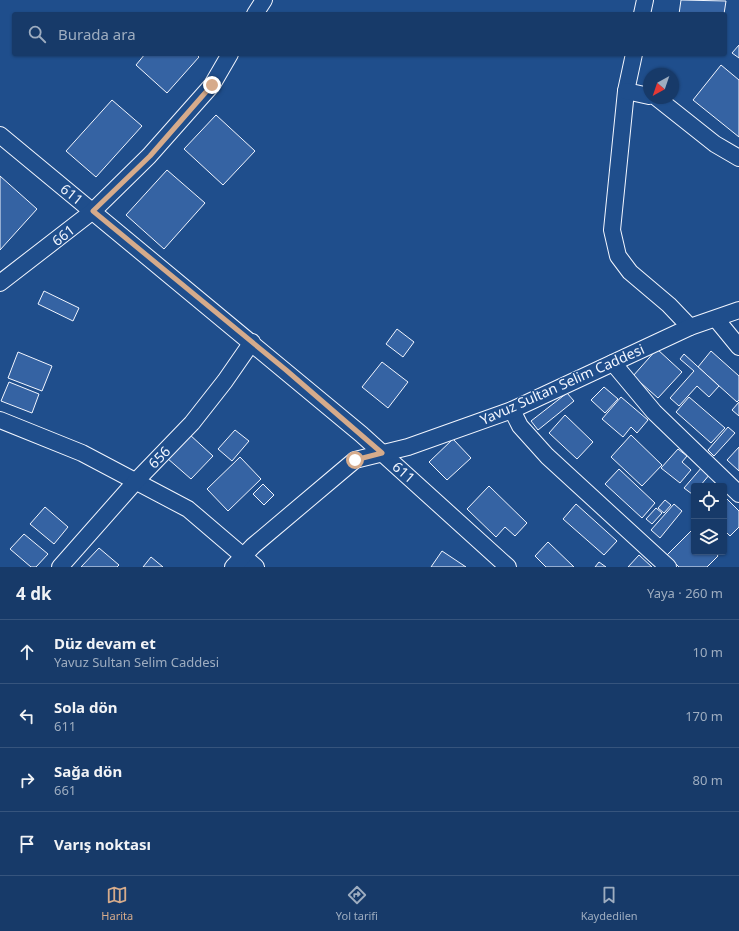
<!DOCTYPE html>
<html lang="tr">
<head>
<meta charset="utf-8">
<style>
	body { margin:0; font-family:"Noto Sans",sans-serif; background:#20416f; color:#f1f3f6 }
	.controls { position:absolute; right:12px; bottom:12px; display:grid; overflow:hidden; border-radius:4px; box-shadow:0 1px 3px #0004 }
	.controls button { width:36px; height:36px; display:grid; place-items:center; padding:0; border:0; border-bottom:1px solid #36547d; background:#173a69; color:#f1f3f6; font:20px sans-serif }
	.compass { position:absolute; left:643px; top:68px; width:36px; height:36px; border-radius:50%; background:#173a69; box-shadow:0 1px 3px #0004; rotate:220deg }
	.stop { position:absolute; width:12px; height:12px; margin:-9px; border:3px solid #d6ab8b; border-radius:50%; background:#fff }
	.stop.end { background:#d6ab8b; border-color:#fff; box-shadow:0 1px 4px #0008 }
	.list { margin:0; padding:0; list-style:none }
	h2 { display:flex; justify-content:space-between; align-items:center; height:52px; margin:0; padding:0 16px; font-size:17px }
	h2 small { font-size:13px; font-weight:400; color:#9eadc0 }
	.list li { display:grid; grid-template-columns:26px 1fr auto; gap:12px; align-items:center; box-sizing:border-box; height:64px; padding:0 16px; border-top:1px solid #36547d }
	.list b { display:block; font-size:15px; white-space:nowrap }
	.list p { margin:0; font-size:13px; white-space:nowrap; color:#9eadc0 }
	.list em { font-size:13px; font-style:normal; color:#9eadc0 }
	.icon { flex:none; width:22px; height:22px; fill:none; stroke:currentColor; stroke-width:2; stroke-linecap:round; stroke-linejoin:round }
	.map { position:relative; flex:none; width:739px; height:567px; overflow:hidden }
	.search { position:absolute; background:#173a69; box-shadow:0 1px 3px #0004; left:12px; right:12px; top:12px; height:44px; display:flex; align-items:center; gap:10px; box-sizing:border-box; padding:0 14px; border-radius:4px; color:#9eadc0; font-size:15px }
	.sheet { height:308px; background:#173a69 }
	nav { display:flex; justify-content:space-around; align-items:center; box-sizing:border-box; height:56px; border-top:1px solid #36547d; background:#173a69; font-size:11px; color:#9eadc0 }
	nav a { display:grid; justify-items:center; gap:2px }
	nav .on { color:#d6ab8b }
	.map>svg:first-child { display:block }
	.building { fill:#3563a3; stroke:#f2f6ff }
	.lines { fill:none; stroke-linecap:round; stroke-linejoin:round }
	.minor-casing { stroke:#f2f6ff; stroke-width:18 }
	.minor { stroke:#1f4e8c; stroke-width:16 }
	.route { stroke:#d6ab8b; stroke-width:5 }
	.labels { text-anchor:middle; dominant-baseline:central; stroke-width:3; stroke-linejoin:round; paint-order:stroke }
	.street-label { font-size:14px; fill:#f2f6ff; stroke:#1f4e8c }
</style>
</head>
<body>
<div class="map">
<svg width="739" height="567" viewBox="0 0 739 567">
	<rect width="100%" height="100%" fill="#1f4e8c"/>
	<g class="building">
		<path d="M681,0l45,1 -2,13h-45z"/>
		<path d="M739,45v13l-7,-5z"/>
		<path d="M145,54h51l3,3 -32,36 -31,-28z"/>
		<path d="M721,65l18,15v57l-46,-37z"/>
		<path d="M112,100l30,26 -46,51 -30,-26z"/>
		<path d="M216,115l39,36 -32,34 -39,-36z"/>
		<path d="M167,170l38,33 -41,46 -38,-34z"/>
		<path d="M0,176l37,33 -37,41z"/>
		<path d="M44,291l35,17 -6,13 -35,-17z"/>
		<path d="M397,329l17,13 -11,15 -17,-13z"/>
		<path d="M657,349l25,23 -24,26 -25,-22z"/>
		<path d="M711,351l28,25v24l-2,2 -39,-35z"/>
		<path d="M18,352l34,14 -10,25 -34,-13z"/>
		<path d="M684,354l35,32 -10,11 -12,-11 -18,20 -9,-8 24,-27 -14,-12z"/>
		<path d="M382,362l26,20 -20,26 -26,-21z"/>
		<path d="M9,382l30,12 -7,19 -31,-12z"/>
		<path d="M604,387l14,12 -13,14 -14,-13z"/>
		<path d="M567,393l7,8 -36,29 -7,-9z"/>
		<path d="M621,397l27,23 -11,13 -6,-6 -8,10 -21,-18z"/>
		<path d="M689,397l36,31 -14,15 -35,-31z"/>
		<path d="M739,402v14l-7,-6z"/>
		<path d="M565,415l28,27 -16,17 -28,-26z"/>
		<path d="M728,427l7,6 -21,23 -6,-6z"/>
		<path d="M235,430l14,11 -17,20 -14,-12z"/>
		<path d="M189,434l24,22 -22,23 -24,-21z"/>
		<path d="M631,435l31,30 -20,21 -31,-29z"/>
		<path d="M453,439l18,19 -24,22 -18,-18z"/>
		<path d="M739,447v24l-12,-11z"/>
		<path d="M678,449l9,7 -5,6 9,8 -11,13 -19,-15z"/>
		<path d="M240,457l21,22 -33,32 -21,-22z"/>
		<path d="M702,467l8,7 -10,12h-6l-2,8 -8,-6z"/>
		<path d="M619,469l36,34 -13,15 -37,-34z"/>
		<path d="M263,484l11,11 -10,10 -11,-11z"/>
		<path d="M489,486l38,37 -12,13 -10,-9 -9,10 -29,-28z"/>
		<path d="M724,496l15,15v16l-9,9 -6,-6z"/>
		<path d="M665,500l6,5 -7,8 -6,-5z"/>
		<path d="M576,504l41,37 -13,14 -41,-36z"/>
		<path d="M674,504l8,7 -22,27 -9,-8z"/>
		<path d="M45,507l23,20 -14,17 -24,-20z"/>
		<path d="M656,508l6,5 -10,11 -6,-5z"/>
		<path d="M692,530l2,1v21h21l3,4 -11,11h-28l-12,-12z"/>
		<path d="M24,534l24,20 -12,13h-5l-21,-18z"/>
		<path d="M548,542l26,25h-28l-11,-11z"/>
		<path d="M99,548l20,17 -2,2h-36z"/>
		<path d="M442,551l24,16h-35z"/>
		<path d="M639,555l13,12h-24z"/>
		<path d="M151,557l12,10h-20z"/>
		<path d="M599,562l7,5h-11z"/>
	</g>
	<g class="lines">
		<g class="minor-casing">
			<g id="minor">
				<path d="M255,14l9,-14"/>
				<path d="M642,14l3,-14"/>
				<path d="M634,54l-8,37 -14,139 6,26 12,16 39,33 21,22"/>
				<path d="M626,91l23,5"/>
				<path d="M657,98l58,46 24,14"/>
				<path d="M0,135l361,299 147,133"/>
				<path d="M0,283l93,-72 56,-55 63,-71 18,-31"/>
				<path d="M716,319l23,28"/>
				<path d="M613,363l41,49 85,82"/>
				<path d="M512,410l8,16 27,30 121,111"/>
				<path d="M0,420l82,33 106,56 68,58"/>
				<path d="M60,567l76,-86 56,-58 33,-42 27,-39"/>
				<path d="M233,567l20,-21 102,-86 53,-13 104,-37 178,-83 49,-17"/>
			</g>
		</g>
		<use href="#minor" class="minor"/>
	</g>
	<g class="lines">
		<path class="route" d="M212,85l-62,71 -57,55 193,159 96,83 -27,7"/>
	</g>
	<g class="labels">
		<g class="street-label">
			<text transform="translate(72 194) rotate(39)">611</text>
			<text transform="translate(63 235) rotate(-38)">661</text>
			<text transform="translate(562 384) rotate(-24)">Yavuz Sultan Selim Caddesi</text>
			<text transform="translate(159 457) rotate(-46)">656</text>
			<text transform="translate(404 472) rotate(41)">611</text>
		</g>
	</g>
</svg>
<div class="controls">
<button><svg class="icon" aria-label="locate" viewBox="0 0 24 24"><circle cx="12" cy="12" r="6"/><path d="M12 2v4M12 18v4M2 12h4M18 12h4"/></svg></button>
<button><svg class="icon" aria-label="layers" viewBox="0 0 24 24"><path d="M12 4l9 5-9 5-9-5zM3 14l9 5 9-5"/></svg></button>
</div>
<svg class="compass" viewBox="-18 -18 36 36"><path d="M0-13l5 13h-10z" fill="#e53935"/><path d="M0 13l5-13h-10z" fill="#9eadc0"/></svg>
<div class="stop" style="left:355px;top:460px"></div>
<div class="stop end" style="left:212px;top:85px"></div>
<div class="search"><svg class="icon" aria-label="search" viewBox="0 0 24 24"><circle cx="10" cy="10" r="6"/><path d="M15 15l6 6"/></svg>Burada ara</div>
</div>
<section class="sheet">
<h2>4 dk<small>Yaya · 260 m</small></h2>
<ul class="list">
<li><svg class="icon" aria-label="ahead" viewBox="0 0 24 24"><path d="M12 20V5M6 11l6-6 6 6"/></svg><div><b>Düz devam et</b><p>Yavuz Sultan Selim Caddesi</p></div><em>10 m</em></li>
<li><svg class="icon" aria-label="left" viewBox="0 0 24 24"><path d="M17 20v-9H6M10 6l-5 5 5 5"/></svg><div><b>Sola dön</b><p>611</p></div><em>170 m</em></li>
<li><svg class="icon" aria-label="right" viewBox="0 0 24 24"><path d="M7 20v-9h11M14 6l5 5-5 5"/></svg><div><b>Sağa dön</b><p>661</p></div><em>80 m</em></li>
<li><svg class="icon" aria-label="arrive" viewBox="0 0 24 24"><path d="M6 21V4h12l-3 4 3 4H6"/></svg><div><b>Varış noktası</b></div></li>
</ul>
</section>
<nav>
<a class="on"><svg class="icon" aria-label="map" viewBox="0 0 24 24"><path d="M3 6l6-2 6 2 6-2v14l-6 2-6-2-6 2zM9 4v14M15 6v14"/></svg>Harita</a>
<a><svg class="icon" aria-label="directions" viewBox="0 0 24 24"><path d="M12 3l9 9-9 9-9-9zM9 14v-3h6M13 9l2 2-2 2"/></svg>Yol tarifi</a>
<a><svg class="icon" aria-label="saved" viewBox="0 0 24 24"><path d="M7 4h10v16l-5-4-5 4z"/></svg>Kaydedilen</a>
</nav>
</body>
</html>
